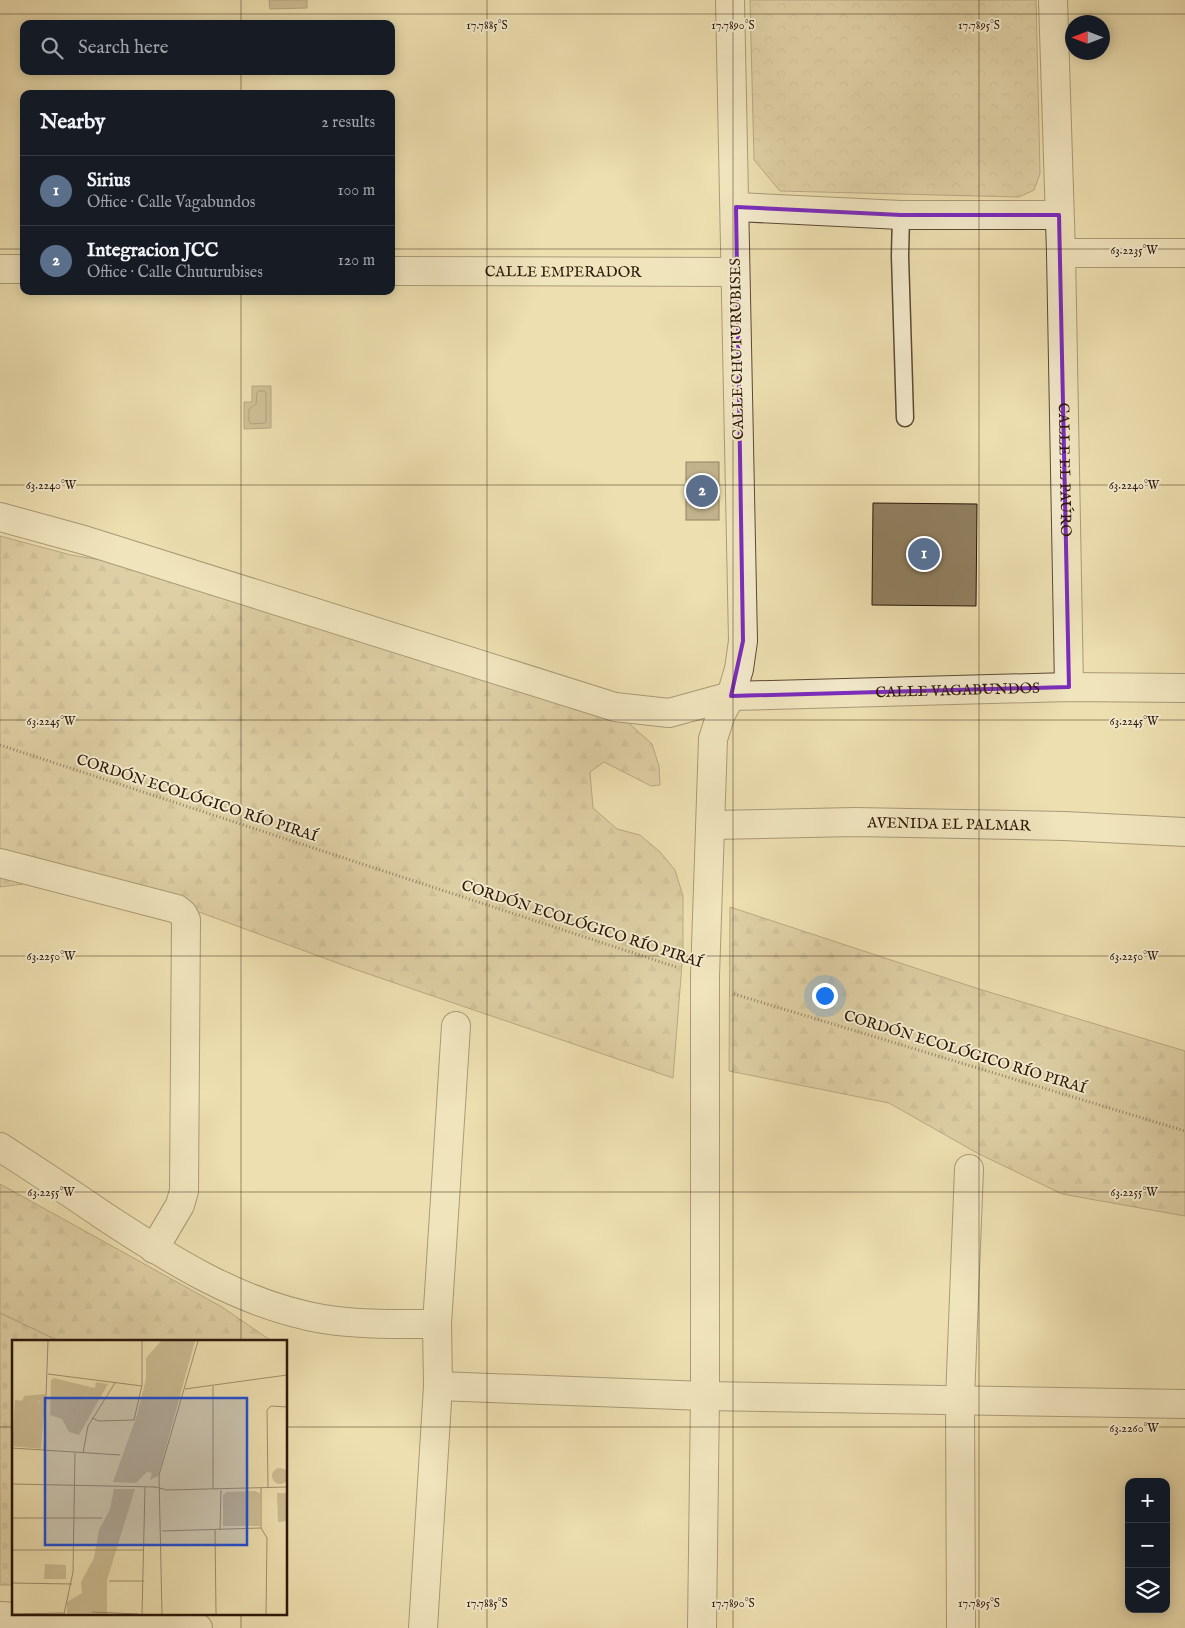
<!DOCTYPE html>
<html lang="en">
<head>
<meta charset="utf-8">
<style>
	body { margin:0; font-family:"IM FELL English",serif; background:#20242c; color:#f1f3f6 }
	.controls { position:absolute; right:15px; bottom:15px; display:grid; overflow:hidden; border-radius:10px; box-shadow:0 2px 12px #0003 }
	.controls button { width:45px; height:45px; display:grid; place-items:center; padding:0; border:0; border-bottom:1px solid #363941; background:#171b24; color:#f1f3f6; font:25px sans-serif }
	.compass { position:absolute; left:1065px; top:15px; width:45px; height:45px; border-radius:50%; background:#171b24; box-shadow:0 2px 12px #0003; rotate:270deg }
	.you { position:absolute; left:824px; top:995px; width:18px; height:18px; margin:-12px; border:4px solid #fff; border-radius:50%; background:#1a73e8; box-shadow:0 0 0 8px #1a73e833 }
	.badge { display:grid; place-items:center; width:32px; height:32px; border-radius:50%; background:#c59692; color:#fff; font-size:16px; font-weight:700 }
	.pin { position:absolute; translate:-50% -50%; border:2px solid #fff; box-shadow:0 1px 5px #0006 }
	.list { margin:0; padding:0; list-style:none }
	h2 { display:flex; justify-content:space-between; align-items:center; height:65px; margin:0; padding:0 20px; font-size:21px }
	h2 small { font-size:16px; font-weight:400; color:#9ea1a6 }
	.list li { display:grid; grid-template-columns:32px 1fr auto; gap:15px; align-items:center; box-sizing:border-box; height:70px; padding:0 20px; border-top:1px solid #363941 }
	.list b { display:block; font-size:19px; white-space:nowrap }
	.list p { margin:0; font-size:16px; white-space:nowrap; color:#9ea1a6 }
	.list em { font-size:16px; font-style:normal; color:#9ea1a6 }
	.icon { flex:none; width:28px; height:28px; fill:none; stroke:currentColor; stroke-width:2; stroke-linecap:round; stroke-linejoin:round }
	.map { position:relative; flex:none; width:1185px; height:1628px; overflow:hidden }
	.search { position:absolute; background:#171b24; box-shadow:0 2px 12px #0003; left:20px; top:20px; width:375px; height:55px; display:flex; align-items:center; gap:12px; box-sizing:border-box; padding:0 18px; border-radius:10px; color:#9ea1a6; font-size:19px }
	.panel { position:absolute; background:#171b24; box-shadow:0 2px 12px #0003; left:20px; top:90px; width:375px; height:205px; border-radius:10px }
	.map>svg:first-child { display:block }
	.forest { fill:url(#forest-firs); stroke:#7c6a4e }
	.cemetery { fill:url(#cemetery-stones); stroke:#7c6a4e }
	.park { fill:url(#park-crowns); stroke:#7c6a4e }
	.water { fill:#ab9b77; stroke:#78664b }
	.lines { fill:none; stroke-linecap:round; stroke-linejoin:round }
	.shore { stroke:#6b5940; stroke-width:1 }
	.building { fill:#907f60; stroke:#2b1709 }
	.service-casing { stroke:#5c4933; stroke-width:19 }
	.minor-casing { stroke:#5c4933; stroke-width:30 }
	.tertiary-casing { stroke:#5c4933; stroke-width:30 }
	.path { stroke:#2b1709; stroke-width:3; stroke-dasharray:1 2.5; stroke-linecap:butt }
	.service { stroke:#f3eacc; stroke-width:16 }
	.minor { stroke:#f3eacc; stroke-width:28 }
	.tertiary { stroke:#f3eacc; stroke-width:28 }
	.marked { fill:none; stroke:#7b2cbf; stroke-width:4; stroke-linejoin:round }
	.ticks { fill:none; stroke:#2b1709; stroke-width:1; stroke-opacity:0.45 }
	.labels { text-anchor:middle; dominant-baseline:central; stroke-width:4; stroke-linejoin:round; paint-order:stroke }
	.street-label { font-size:15px; fill:#2b1709; stroke:#f3eacc }
	.inset-road { fill:none; stroke:#9f8f6d; stroke-width:1 }
	.view { fill:#1d4ed8; fill-opacity:0.15; stroke:#1d4ed8; stroke-width:2.5 }
	.inset-edge { fill:none; stroke:#2b1709; stroke-width:2.5 }
	.ticks-label { font-size:12px; text-anchor:middle; fill:#2b1709; stroke:#f3eacc; stroke-width:4; stroke-linejoin:round; paint-order:stroke }
</style>
</head>
<body>
<div class="map">
<svg width="1185" height="1628" viewBox="0 0 1185 1628">
	<defs>
		<pattern id="forest-firs" width="22" height="20" patternUnits="userSpaceOnUse" patternTransform="scale(1.25)"><rect width="22" height="20" fill="#ccbd94"/><path d="M5 1l3.5 6h-7zM16 11l3.5 6h-7z" fill="#afa27e"/></pattern>
		<pattern id="cemetery-stones" width="16" height="16" patternUnits="userSpaceOnUse" patternTransform="scale(1.25)"><rect width="16" height="16" fill="#ccbd94"/><path d="M2 7V4a2 2 0 0 1 4 0v3zM10 15v-3a2 2 0 0 1 4 0v3z" fill="#afa27e"/></pattern>
		<pattern id="park-crowns" width="20" height="18" patternUnits="userSpaceOnUse" patternTransform="scale(1.25)"><rect width="20" height="18" fill="#ccbd94"/><path d="M2 6a3 3 0 1 1 6 0M12 15a3 3 0 1 1 6 0" fill="none" stroke="#afa27e"/></pattern>
	</defs>
	<rect width="100%" height="100%" fill="#eddfb0"/>
	<filter id="stains"><feTurbulence type="fractalNoise" baseFrequency=".004" numOctaves="4"/><feColorMatrix values="0 0 0 0 .2 0 0 0 0 .09 0 0 0 0 .02 0 0 0 .5 -.17"/></filter>
	<radialGradient id="worn" r=".72"><stop offset=".6" stop-color="#630" stop-opacity="0"/><stop offset="1" stop-color="#630" stop-opacity=".3"/></radialGradient>
	<g class="forest">
		<path d="M0,536l71,19 89,15 463,148 29,26 7,22 1,19 -9,1 -47,-24 -14,10 3,36 24,21 23,6 20,17 15,18 8,26v55l-10,127 -322,-110 -220,-81 -94,-5 -37,5z"/>
		<path d="M730,907l249,82 206,62v165l-123,-22 -85,-41 -88,-50 -160,-32z"/>
		<path d="M0,1184l222,123 51,35h-212l-61,-29z"/>
	</g>
	<path class="cemetery" d="M0,1313l61,29h-47v243h-14z"/>
	<path class="park" d="M750,0h286l4,174 -6,16 -15,7 -239,-6 -26,-31z"/>
	<g class="water">
		<path d="M269,0h38v8l-37,1z"/>
		<path d="M252,386h19v42l-27,1v-27h8z"/>
	</g>
	<g class="lines">
		<path class="shore" d="M259,391h5l2,2v29l-2,1 -13,1 -2,-3v-12l7,-5 1,-11z"/>
	</g>
	<g class="building">
		<rect x="686" y="462" width="33" height="58"/>
		<path d="M873,503l104,1 -1,102 -104,-1z"/>
	</g>
	<g class="lines">
		<g class="service-casing">
			<path id="service" d="M901,215l-1,41 5,162"/>
		</g>
		<g class="minor-casing">
			<g id="minor">
				<path id="s1" d="M1053,0l8,253 8,434"/>
				<path d="M736,207l165,8h158"/>
				<path d="M1061,253h124"/>
				<path d="M0,269h24"/>
				<path id="s2" d="M391,271l344,1"/>
				<path d="M0,863l177,46 6,5 3,6 -2,271 -4,14 -26,44"/>
				<path d="M0,1147c34,22 68,44 101,67 68,45 140,91 222,105 37,6 76,5 114,5"/>
				<path d="M438,1386l267,10 480,8"/>
				<path d="M0,1616l198,12"/>
				<path d="M423,1628l15,-242 -1,-62 19,-298"/>
				<path d="M702,1628l3,-232v-420l8,-237 8,-25 10,-18 8,-27 4,-28c-5,-213 -7,-427 -13,-641"/>
				<path d="M961,1628l-1,-228 9,-231"/>
			</g>
		</g>
		<g class="tertiary-casing">
			<g id="tertiary">
				<path id="s3" d="M0,517l84,23 531,167 54,6 62,-17 338,-9 116,1"/>
				<path id="s4" d="M711,825l144,-3 209,4 121,6"/>
			</g>
		</g>
		<g class="path">
			<path d="M0,745l676,222"/>
			<path d="M734,994l451,137"/>
		</g>
		<use href="#service" class="service"/>
		<use href="#minor" class="minor"/>
		<use href="#tertiary" class="tertiary"/>
	</g>
	<path d="M0 0H1185V1628H0ZM736,207l165,8h158l10,472 -338,9 12,-55z" fill="#eddfb0" fill-opacity=".55" fill-rule="evenodd"/>
	<path class="marked" d="M736,207l165,8h158l10,472 -338,9 12,-55z"/>
	<path class="ticks" d="M241,0v24M487,0v1628M733,0v1628M979,0v1628M0,14h1185M241,71v23M0,249h24M391,249h794M241,291v1051M0,485h1185M0,720h1185M0,956h1185M0,1192h1185M0,1427h14M286,1427h899M241,1614v14"/>
	<g class="labels">
		<g class="street-label">
			<text stroke="none"><textPath href="#s2" startOffset="172">CALLE EMPERADOR</textPath></text>
			<text transform="translate(737 349) rotate(-91)">CALLE CHUTURUBISES</text>
			<text stroke="none"><textPath href="#s1" startOffset="470">CALLE EL PAÚRO</textPath></text>
			<text stroke="none"><textPath href="#s3" startOffset="989">CALLE VAGABUNDOS</textPath></text>
			<text transform="translate(197 798) rotate(18)">CORDÓN ECOLÓGICO RÍO PIRAÍ</text>
			<text stroke="none"><textPath href="#s4" startOffset="238">AVENIDA EL PALMAR</textPath></text>
			<text transform="translate(582 924) rotate(18)">CORDÓN ECOLÓGICO RÍO PIRAÍ</text>
			<text transform="translate(965 1052) rotate(17)">CORDÓN ECOLÓGICO RÍO PIRAÍ</text>
		</g>
	</g>
	<g transform="translate(12 1340)">
		<rect width="275" height="275" fill="#eddfb0"/>
		<path d="M149,1h34l-37,135 -8,4 2,-7 -5,-1 -11,11 -23,-1 24,-67 9,-36v-21zM84,42l12,2 -29,51 -10,-3 21,-45 5,1zM33,54l1,13 -8,2 2,-9 -9,9 -10,-4 3,-9zM102,149h21l-28,91v34h-40v-12l15,-9 -1,-11 13,-24 5,-28 11,-21z" fill="#ccbd94"/>
		<path d="M42,38l36,9 -21,45 -7,-13 -12,-4 1,-35z" fill="#ccbd94"/>
		<path d="M243,151l5,2v33h-37v-31l4,-3z" fill="#ccbd94"/>
		<path d="M3,60l30,3 -4,46 -29,-3zM260 136a8 8 0 1 1 16 0a8 8 0 1 1-16 0ZM265,153h10v28l-9,1zM33,224l21,1v14h-22z" fill="#ccbd94"/>
		<path class="inset-road" d="M36,34l94,12M173,49l102,-14M80,78l7,3 35,-1 8,-35v-44M0,108l108,7M32,111l4,-110M71,113l5,-27 27,-43M0,144l143,3 12,3 120,-3M249,148v40M256,148l-1,-78 4,-4 16,1M201,149v-103M0,178h90M249,188l6,10 -1,76M203,190l1,84M208,190l1,-40M150,191l99,-3M0,210h132M97,241h35M0,243l60,1M80,272l46,2M0,274l52,-1M52,274l9,-42 2,-119M130,274l3,-127M150,274l-3,-139 39,-134"/>
		<path class="view" d="M33,58h202v147h-202z"/>
		<rect width="275" height="275" class="inset-edge"/>
	</g>
	<g class="ticks-label">
		<text x="487" y="29">17.7885°S</text>
		<text x="733" y="29">17.7890°S</text>
		<text x="979" y="29">17.7895°S</text>
		<text x="1134" y="254">63.2235°W</text>
		<text x="1134" y="489">63.2240°W</text>
		<text x="51" y="489">63.2240°W</text>
		<text x="1134" y="725">63.2245°W</text>
		<text x="51" y="725">63.2245°W</text>
		<text x="1134" y="960">63.2250°W</text>
		<text x="51" y="960">63.2250°W</text>
		<text x="1134" y="1196">63.2255°W</text>
		<text x="51" y="1196">63.2255°W</text>
		<text x="1134" y="1432">63.2260°W</text>
		<text x="487" y="1607">17.7885°S</text>
		<text x="733" y="1607">17.7890°S</text>
		<text x="979" y="1607">17.7895°S</text>
	</g>
	<rect width="100%" height="100%" filter="url(#stains)"/>
	<rect width="100%" height="100%" fill="url(#worn)"/>
</svg>
<div class="controls">
<button>+</button>
<button>−</button>
<button><svg class="icon" aria-label="layers" viewBox="0 0 24 24"><path d="M12 4l9 5-9 5-9-5zM3 14l9 5 9-5"/></svg></button>
</div>
<svg class="compass" viewBox="-18 -18 36 36"><path d="M0-13l5 13h-10z" fill="#e53935"/><path d="M0 13l5-13h-10z" fill="#9ea1a6"/></svg>
<div class="you"></div>
<div class="pin badge" style="left:924px;top:554px;background:#5c6f8a">1</div>
<div class="pin badge" style="left:702px;top:491px;background:#5c6f8a">2</div>
<div class="search"><svg class="icon" aria-label="search" viewBox="0 0 24 24"><circle cx="10" cy="10" r="6"/><path d="M15 15l6 6"/></svg>Search here</div>
<section class="panel">
<h2>Nearby<small>2 results</small></h2>
<ul class="list">
<li><span class="badge" style="background:#5c6f8a">1</span><div><b>Sirius</b><p>Office · Calle Vagabundos</p></div><em>100 m</em></li>
<li><span class="badge" style="background:#5c6f8a">2</span><div><b>Integracion JCC</b><p>Office · Calle Chuturubises</p></div><em>120 m</em></li>
</ul>
</section>
</div>
</body>
</html>
